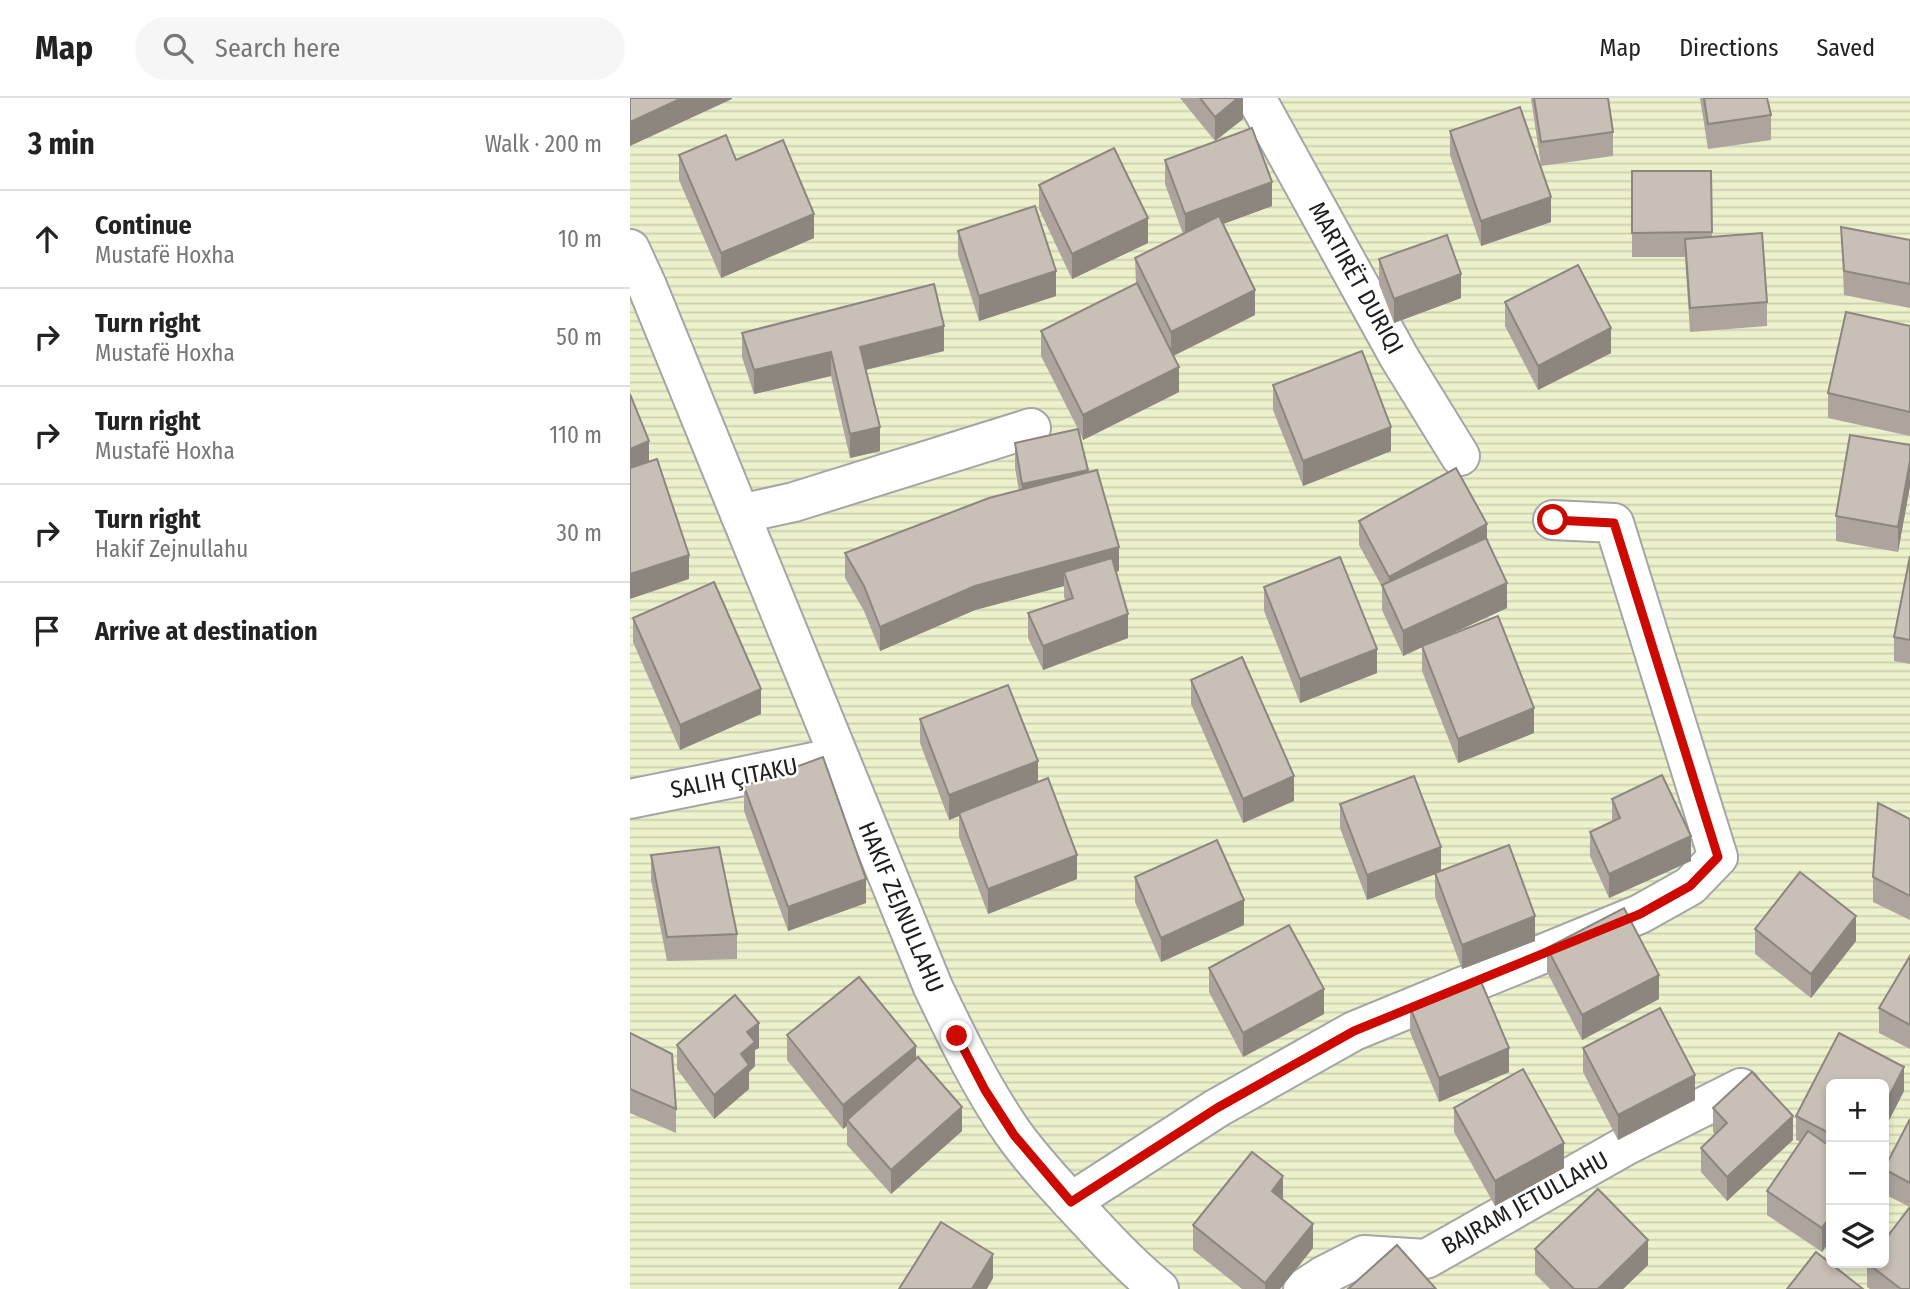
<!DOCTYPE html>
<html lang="en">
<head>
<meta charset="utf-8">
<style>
	body { margin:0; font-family:"Fira Sans Condensed",sans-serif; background:#f6f6f6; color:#222 }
	.controls { position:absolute; right:21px; bottom:21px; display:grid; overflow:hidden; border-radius:10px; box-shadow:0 4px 10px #0003 }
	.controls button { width:63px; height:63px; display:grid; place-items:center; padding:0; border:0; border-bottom:2px solid #e0e0e0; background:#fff; color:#222; font:35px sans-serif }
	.stop { position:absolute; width:21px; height:21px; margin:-16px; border:5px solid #cc0a00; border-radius:50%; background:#fff }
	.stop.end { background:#cc0a00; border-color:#fff; box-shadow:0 2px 7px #0008 }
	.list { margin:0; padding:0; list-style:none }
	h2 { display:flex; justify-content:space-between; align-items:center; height:91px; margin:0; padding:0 28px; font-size:30px }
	h2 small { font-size:23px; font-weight:400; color:#767676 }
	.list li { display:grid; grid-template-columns:46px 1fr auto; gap:21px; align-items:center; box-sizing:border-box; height:98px; padding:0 28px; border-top:2px solid #e0e0e0 }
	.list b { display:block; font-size:26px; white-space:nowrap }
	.list p { margin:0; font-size:23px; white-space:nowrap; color:#767676 }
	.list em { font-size:23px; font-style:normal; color:#767676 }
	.icon { flex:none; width:38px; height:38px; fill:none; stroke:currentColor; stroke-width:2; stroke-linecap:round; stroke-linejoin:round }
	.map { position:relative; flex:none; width:1280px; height:1191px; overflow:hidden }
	header { display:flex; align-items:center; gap:42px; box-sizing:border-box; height:98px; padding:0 35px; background:#fff; border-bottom:2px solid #e0e0e0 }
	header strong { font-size:33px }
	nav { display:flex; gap:38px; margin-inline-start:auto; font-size:24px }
	.search { width:490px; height:63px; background:#f6f6f6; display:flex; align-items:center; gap:18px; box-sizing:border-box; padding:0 24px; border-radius:38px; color:#767676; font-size:26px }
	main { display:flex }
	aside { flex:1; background:#fff }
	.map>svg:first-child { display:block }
	.farmland { fill:url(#farmland-rules); fill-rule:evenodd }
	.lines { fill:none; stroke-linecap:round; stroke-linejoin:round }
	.street-casing { stroke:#a5a5a5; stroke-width:42 }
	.street { stroke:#fff; stroke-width:38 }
	.wall { fill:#aca49d }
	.shaded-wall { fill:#8c867f }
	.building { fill:#c8bfb6; stroke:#8c867f; stroke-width:2 }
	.route { stroke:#cc0a00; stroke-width:9 }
	.labels { text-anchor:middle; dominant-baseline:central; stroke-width:5; stroke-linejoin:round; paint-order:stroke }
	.street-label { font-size:24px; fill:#1e1e1e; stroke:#fff }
</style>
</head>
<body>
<header>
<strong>Map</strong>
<div class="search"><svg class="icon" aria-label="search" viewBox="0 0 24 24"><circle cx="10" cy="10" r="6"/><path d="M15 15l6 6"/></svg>Search here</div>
<nav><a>Map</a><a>Directions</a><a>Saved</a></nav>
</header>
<main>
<aside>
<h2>3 min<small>Walk · 200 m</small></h2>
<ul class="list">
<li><svg class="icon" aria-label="ahead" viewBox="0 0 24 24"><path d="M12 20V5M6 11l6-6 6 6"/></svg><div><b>Continue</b><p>Mustafë Hoxha</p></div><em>10 m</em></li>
<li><svg class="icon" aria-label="right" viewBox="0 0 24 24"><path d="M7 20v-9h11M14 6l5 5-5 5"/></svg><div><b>Turn right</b><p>Mustafë Hoxha</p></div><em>50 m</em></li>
<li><svg class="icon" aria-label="right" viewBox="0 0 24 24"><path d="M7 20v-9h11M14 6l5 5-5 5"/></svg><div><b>Turn right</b><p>Mustafë Hoxha</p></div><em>110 m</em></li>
<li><svg class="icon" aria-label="right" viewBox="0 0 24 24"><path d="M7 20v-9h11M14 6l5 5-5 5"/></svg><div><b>Turn right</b><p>Hakif Zejnullahu</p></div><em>30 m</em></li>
<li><svg class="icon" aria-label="arrive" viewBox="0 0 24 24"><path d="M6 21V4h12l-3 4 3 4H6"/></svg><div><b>Arrive at destination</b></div></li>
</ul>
</aside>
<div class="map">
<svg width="1280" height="1191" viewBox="0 0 1280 1191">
	<defs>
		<pattern id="farmland-rules" width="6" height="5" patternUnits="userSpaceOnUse" patternTransform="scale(1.75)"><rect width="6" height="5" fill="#ecf1cc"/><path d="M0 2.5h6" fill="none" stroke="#caceaf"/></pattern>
	</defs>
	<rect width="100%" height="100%" fill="#f0ece3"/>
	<path class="farmland" d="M0,0h1280v1191h-1280zM1201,986h53v179h-53z"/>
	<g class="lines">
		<g class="street-casing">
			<g id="street">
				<path d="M626,0l143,259 61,99"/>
				<path d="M0,151l17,37 286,701c24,50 48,100 80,146 22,31 51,61 77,89 22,24 44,47 69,67"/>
				<path d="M110,416l54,-12 237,-74"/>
				<path d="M0,701l208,-42"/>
				<path d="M441,1104l146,-94 137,-77 286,-117 50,-28 28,-29 -104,-334 -61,-3"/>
				<path d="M673,1191l20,-13 41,-21 62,4 201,-114 114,-57"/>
			</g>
		</g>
		<use href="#street" class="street"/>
	</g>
	<g class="wall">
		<path d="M550,0h63v21l-28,22z"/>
		<path d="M901,0h77l5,34v24l-72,10z"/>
		<path d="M1070,0h67l4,17v25l-63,9z"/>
		<path d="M820,33l101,91 -70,24 -31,-91z"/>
		<path d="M49,57l57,5 78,78 -93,40 -42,-98z"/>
		<path d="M535,62l107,46 -49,18 32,91 -82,41 6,36 -96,48 -4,-10 9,43 31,98 -3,1 12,66 -85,32 -15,-32v-25l38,-12 -2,-4v-11l-89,24 -95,41 -16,-40 -19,-33v-25l174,-62 -4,-23v-25l63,-14 -37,-73v-25l95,-47 -1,-26 48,-24 -18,-50z"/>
		<path d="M1002,73h79l1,66 55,65v24l-77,6 -5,-75h-53z"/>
		<path d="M409,87l109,58 -76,36 -33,-70z"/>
		<path d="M1211,129l69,13v68l-66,-13z"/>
		<path d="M328,133l98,65 -77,25 -21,-66z"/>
		<path d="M749,161l82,39 -67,25 -15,-39z"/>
		<path d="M875,204l106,51 -73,37 -33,-64z"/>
		<path d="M1280,228v110l-82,-18v-25z"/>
		<path d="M112,235l202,18 -78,19 14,81 -30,7 -19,-82 -77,18 -12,-37z"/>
		<path d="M643,287l118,66 -88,35 -30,-76z"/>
		<path d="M1280,347v41l-12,66 -62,-11v-25z"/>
		<path d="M729,423l128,17 20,70 -78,36 105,89 -76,30 -36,-92v-24l-19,9 -21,-46v-23l-23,-42z"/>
		<path d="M1280,458v108l-16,-3v-24z"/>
		<path d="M634,489l113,86 -77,30 -36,-92z"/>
		<path d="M3,520l128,96 -81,36 -47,-108z"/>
		<path d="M561,582l103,121 -51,22 -52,-119z"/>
		<path d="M290,621l118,63 39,97 -89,35 -29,-77v-21l-10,4 -29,-77z"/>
		<path d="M114,688l122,117 -78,28 -44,-120z"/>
		<path d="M982,701l79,62 -82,37 -19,-42v-24l22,-11z"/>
		<path d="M710,706l101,67 94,70 -73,28 -27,-72v-23l-68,26 -27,-72z"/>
		<path d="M1280,721v101l-37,-18v-25z"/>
		<path d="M21,757l86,79v25l-70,2 -16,-81z"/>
		<path d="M505,779l109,48 -83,37 -26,-60z"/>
		<path d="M1125,831l101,12 -45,57 -56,-44z"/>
		<path d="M917,850l112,51 -77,41 -35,-68z"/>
		<path d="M1280,858v93l-31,-16v-25z"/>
		<path d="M579,870l115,46 -81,43 -34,-65z"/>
		<path d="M780,909l99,65 -70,30 -29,-70z"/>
		<path d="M0,935l46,76v24l-46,-20z"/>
		<path d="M1209,935l65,34v24l-20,39v-46h-53v155l-9,13 -55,-37v-24l34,-49 -5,-2v-24z"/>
		<path d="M157,937l129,24 46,72 -71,63 -44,-49v-19l-4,3 -56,-69z"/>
		<path d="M47,947l82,3 -4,2v16l-6,6v17l-35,30 -37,-50z"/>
		<path d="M953,950l112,52 -77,40 -35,-68z"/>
		<path d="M824,1010l110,60 -69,38 -41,-74z"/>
		<path d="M1083,1010l80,32 -66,61 -26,-29v-24l14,-14 -2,-2z"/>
		<path d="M1280,1021v170h-40l-3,-2v-24l43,-56 -26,-13v-25z"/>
		<path d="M653,1102l30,48 -33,41h-38l-49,-39v-25z"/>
		<path d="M905,1151l113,16 -25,24h-73l-15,-15z"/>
	</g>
	<g class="shaded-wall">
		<path d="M52,0h50v1l-102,47v-24z"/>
		<path d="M608,0h5v21l-28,22v-24z"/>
		<path d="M642,84v24l-87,32v-24z"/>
		<path d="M921,99v25l-70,24v-25z"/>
		<path d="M184,116v24l-93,40v-25z"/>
		<path d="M518,120v25l-76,36v-25z"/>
		<path d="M426,173v25l-77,25v-25z"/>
		<path d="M831,176v24l-67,25v-24z"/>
		<path d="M625,192v25l-84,42v-25z"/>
		<path d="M314,228v25l-84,20v-24z"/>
		<path d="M981,230v25l-73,37v-24z"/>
		<path d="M201,254v24l-77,18v-24z"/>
		<path d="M549,269v25l-96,48v-25z"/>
		<path d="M250,329v24l-30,7v-24z"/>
		<path d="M761,329v24l-88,35v-25z"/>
		<path d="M19,343v24l-19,8v-24z"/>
		<path d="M1280,363v25l-12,66v-25z"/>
		<path d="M458,372v24l-66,14v-24z"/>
		<path d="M857,426v24l-98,53v-24z"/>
		<path d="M489,449v24l-50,14 -5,-13v14l-89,24 -95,41v-24l95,-41z"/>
		<path d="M59,457v24l-59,20v-25z"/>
		<path d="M877,485v25l-104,48v-25z"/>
		<path d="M498,516v24l-85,32v-24z"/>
		<path d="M747,551v24l-77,30v-24z"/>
		<path d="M131,591v25l-81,36v-25z"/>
		<path d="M904,610v25l-76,30v-24z"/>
		<path d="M408,663v24l-79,28v3l-10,4v-25z"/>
		<path d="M664,678v25l-51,22v-24z"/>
		<path d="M1061,738v25l-82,37v-24z"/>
		<path d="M811,749v25l-74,28v-25z"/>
		<path d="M447,757v24l-89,35v-25z"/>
		<path d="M236,781v24l-78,28v-24z"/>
		<path d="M614,802v25l-83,37v-24z"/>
		<path d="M905,818v25l-73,28v-24z"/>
		<path d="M1226,818v25l-45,57v-24z"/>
		<path d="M1029,877v24l-77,41v-25z"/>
		<path d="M694,891v25l-81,43v-24z"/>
		<path d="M129,925v25l-4,2v16l-6,6v17l-35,30v-24l27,-41 6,-22z"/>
		<path d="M286,948v25l-69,49v6l-4,3v-24z"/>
		<path d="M879,950v24l-70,30v-24z"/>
		<path d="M1274,969v24l-20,39v-24z"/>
		<path d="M1065,977v25l-77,40v-25z"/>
		<path d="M332,1009v24l-71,63v-24z"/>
		<path d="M1163,1018v24l-66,61v-24z"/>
		<path d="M934,1045v25l-69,38v-25z"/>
		<path d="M653,1078v25l-11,-10z"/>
		<path d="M1201,1117v24l-9,13v-24z"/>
		<path d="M683,1126v24l-33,41h-15v-6z"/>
		<path d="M1018,1142v25l-25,24h-25z"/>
		<path d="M363,1156v24l-6,11h-15z"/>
	</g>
	<g class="building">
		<path d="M0,0h52l-52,24z"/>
		<path d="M570,0h38l-23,19z"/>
		<path d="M904,0h74l5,34 -72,10z"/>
		<path d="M1074,0h63l4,17 -63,9z"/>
		<path d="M890,9l31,90 -70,24 -31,-90z"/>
		<path d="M622,30l20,54 -87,32 -20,-54z"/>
		<path d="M96,37l10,25 47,-20 31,74 -93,39 -42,-98z"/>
		<path d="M484,50l34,70 -76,36 -33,-69z"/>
		<path d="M1002,73h79l1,61 -80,1z"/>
		<path d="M405,108l21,65 -77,25 -21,-65z"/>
		<path d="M589,118l36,74 -84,42 -36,-74z"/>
		<path d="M1211,129l69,13v44l-66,-13z"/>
		<path d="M1132,135l5,69 -77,6 -5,-69z"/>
		<path d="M817,137l14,39 -67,25 -15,-40z"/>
		<path d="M948,167l33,63 -73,38 -33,-64z"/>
		<path d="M507,185l42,84 -96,48 -42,-84z"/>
		<path d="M304,186l10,42 -84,21 20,80 -30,7 -19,-82 -77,18 -12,-37z"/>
		<path d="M1216,214l64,14v86l-82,-19z"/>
		<path d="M732,253l29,76 -88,34 -30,-76z"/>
		<path d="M0,296l19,47 -19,8z"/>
		<path d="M448,331l10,41 -66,14 -7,-41z"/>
		<path d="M1220,337l60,10v16l-12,66 -62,-11z"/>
		<path d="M27,361l32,96 -59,19v-106z"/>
		<path d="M826,370l31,56 -98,53 -30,-56z"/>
		<path d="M467,372l22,77 -144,39 -95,41 -16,-41 -19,-33 144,-55z"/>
		<path d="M856,440l21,45 -104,48 -21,-46z"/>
		<path d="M1280,458v84l-16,-3z"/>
		<path d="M710,459l37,92 -77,30 -36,-92z"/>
		<path d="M482,460l16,56 -85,32 -15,-33 45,-15 -9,-26z"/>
		<path d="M84,484l47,107 -81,36 -47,-107z"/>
		<path d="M868,518l36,92 -76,31 -36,-93z"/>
		<path d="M612,559l52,119 -51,23 -52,-119z"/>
		<path d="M378,587l30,76 -89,34 -29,-76z"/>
		<path d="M193,659l43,122 -78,28 -44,-121z"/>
		<path d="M1032,677l29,61 -82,38 -19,-42 30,-14 -8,-19z"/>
		<path d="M784,678l27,71 -74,28 -27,-71z"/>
		<path d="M418,680l29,77 -89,34 -29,-76z"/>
		<path d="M1248,705l32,16v77l-37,-19z"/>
		<path d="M587,742l27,60 -83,38 -26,-61z"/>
		<path d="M879,747l26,71 -73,29 -27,-72z"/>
		<path d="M89,749l18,87 -70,3 -16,-82z"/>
		<path d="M1170,774l56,44 -45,58 -56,-45z"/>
		<path d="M994,810l35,67 -77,40 -35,-67z"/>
		<path d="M659,827l35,64 -81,44 -34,-65z"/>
		<path d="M1280,858v69l-31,-17z"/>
		<path d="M229,879l57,69 -73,59 -56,-70z"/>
		<path d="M849,879l30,71 -70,30 -29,-71z"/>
		<path d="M105,897l24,28 -12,9 8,10 -14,12 8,11 -35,30 -37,-50z"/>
		<path d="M1030,910l35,67 -77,40 -35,-67z"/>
		<path d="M0,935l42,21 4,55 -46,-20z"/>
		<path d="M1209,935l65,34 -20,39v-22h-53v50l-35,-18z"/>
		<path d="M288,959l44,50 -71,63 -44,-50z"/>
		<path d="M893,971l41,74 -69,38 -41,-73z"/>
		<path d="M1122,974l41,44 -66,61 -26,-29 26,-25 -14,-15z"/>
		<path d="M1280,1021v64l-26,-14z"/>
		<path d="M1178,1033l23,16v68l-9,13 -55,-37z"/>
		<path d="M622,1054l31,24 -11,15 41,33 -48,59 -72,-58z"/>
		<path d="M968,1091l50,51 -50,49h-24l-39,-40z"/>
		<path d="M1280,1109v82h-9l-34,-26h17v-22z"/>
		<path d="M311,1124l52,32 -21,35h-73z"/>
		<path d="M767,1147l39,44h-88z"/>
		<path d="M1186,1154l47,37h-76z"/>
	</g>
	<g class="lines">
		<path class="route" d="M327,938l28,54 29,45 57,67 146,-94 137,-77 286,-117 50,-28 28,-29 -104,-334 -61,-3"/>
	</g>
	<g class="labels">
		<g class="street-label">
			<text transform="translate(726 180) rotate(61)">MARTIRËT DURIQI</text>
			<text transform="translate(104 680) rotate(-11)">SALIH ÇITAKU</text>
			<text transform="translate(271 809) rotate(67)">HAKIF ZEJNULLAHU</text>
			<text transform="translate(895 1105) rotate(-29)">BAJRAM JETULLAHU</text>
		</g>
	</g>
</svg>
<div class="controls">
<button>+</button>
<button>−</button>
<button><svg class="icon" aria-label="layers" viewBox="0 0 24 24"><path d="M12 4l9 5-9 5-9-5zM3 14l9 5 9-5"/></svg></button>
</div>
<div class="stop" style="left:923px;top:422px"></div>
<div class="stop end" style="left:327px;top:938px"></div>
</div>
</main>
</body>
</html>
